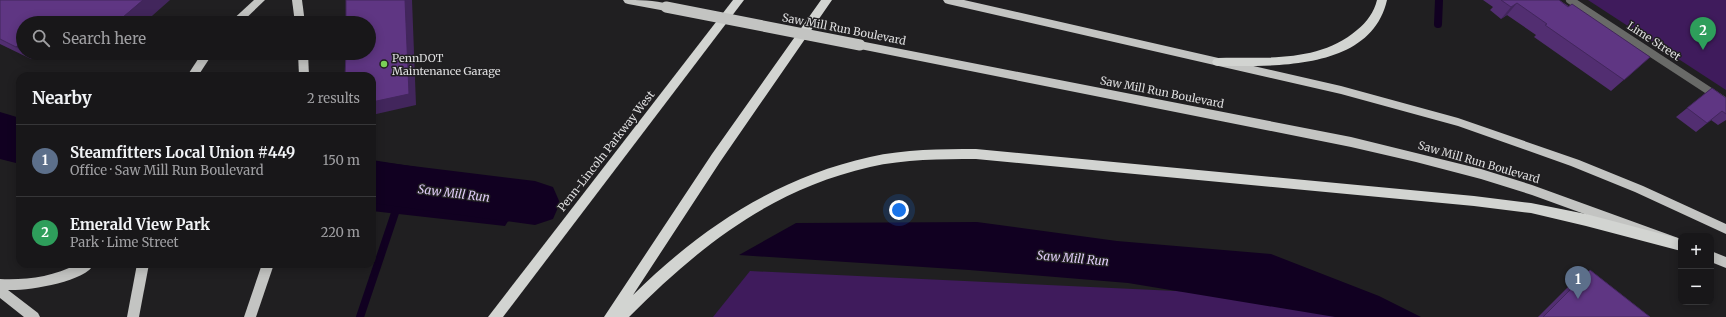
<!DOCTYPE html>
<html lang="en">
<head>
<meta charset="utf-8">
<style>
	body { margin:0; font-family:Merriweather,serif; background:#212022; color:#f1f3f6 }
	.controls { position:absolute; right:12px; bottom:12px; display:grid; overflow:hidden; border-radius:8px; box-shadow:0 2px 10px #0003 }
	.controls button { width:36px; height:36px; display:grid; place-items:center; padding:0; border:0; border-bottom:1px solid #363638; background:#181719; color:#f1f3f6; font:20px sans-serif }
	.you { position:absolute; left:899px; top:210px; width:14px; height:14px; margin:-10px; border:3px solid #fff; border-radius:50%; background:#1a73e8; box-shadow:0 0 0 6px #1a73e833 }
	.badge { display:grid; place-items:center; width:26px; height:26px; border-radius:50%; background:#db2777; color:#fff; font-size:13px; font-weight:700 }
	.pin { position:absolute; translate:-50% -33px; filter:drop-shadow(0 1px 2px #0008) }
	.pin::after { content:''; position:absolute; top:21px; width:14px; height:12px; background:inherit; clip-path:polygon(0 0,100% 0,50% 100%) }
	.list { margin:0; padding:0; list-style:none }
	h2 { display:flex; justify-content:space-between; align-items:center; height:52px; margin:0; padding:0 16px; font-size:17px }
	h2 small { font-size:13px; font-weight:400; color:#9f9fa2 }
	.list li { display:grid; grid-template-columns:26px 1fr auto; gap:12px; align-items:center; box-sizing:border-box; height:72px; padding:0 16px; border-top:1px solid #363638 }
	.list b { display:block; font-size:15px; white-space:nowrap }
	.list p { margin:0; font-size:13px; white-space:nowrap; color:#9f9fa2 }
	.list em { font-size:13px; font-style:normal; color:#9f9fa2 }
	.icon { flex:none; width:22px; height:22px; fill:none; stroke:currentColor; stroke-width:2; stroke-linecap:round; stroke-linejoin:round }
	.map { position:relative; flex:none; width:1726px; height:317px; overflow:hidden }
	.search { position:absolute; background:#181719; box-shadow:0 2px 10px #0003; left:16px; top:16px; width:360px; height:44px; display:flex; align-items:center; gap:10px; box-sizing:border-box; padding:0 14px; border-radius:22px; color:#9f9fa2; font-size:15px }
	.panel { position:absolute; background:#181719; box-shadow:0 2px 10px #0003; left:16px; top:72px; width:360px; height:196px; border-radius:12px }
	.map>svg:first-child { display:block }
	.green { fill:#3f1b5c }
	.water { fill:#110021 }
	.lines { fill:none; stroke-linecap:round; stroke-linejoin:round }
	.stream { stroke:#110021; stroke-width:8 }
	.river { fill:#110021; fill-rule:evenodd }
	.minor { stroke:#696a68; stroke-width:8 }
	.trunk { fill:#c3c4c2; fill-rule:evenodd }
	.motorway { fill:#d2d4d1; fill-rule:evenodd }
	.trunk-bridge { stroke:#c3c4c2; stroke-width:11 }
	.wall { fill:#522e71 }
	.shaded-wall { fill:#42265c }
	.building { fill:#5f3683; stroke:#42265c }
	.poi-dot { fill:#7ad157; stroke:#201f21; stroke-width:1.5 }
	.labels { text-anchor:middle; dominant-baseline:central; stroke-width:3; stroke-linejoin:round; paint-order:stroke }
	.street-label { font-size:11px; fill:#dededf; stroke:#201f21 }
	.poi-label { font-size:11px; fill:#dededf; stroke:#201f21; text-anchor:start }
	.water-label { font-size:12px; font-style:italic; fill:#e0ccf8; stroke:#201f21 }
</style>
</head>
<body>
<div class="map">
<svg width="1726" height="317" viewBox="0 0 1726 317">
	<rect width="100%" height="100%" fill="#201f21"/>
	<g class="green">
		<path d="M1588,0h138v90z"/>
		<path d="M750,271l556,26 31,20h-624z"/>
	</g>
	<g class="water">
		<path d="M0,112l20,6v46l-20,-5z"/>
		<path d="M372,160l159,25 -26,41 -133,-15z"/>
		<path d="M977,222l140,19 154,13 108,42 42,21h-86l-207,-34 -159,-13 -230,-15 57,-32z"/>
	</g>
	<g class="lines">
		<g class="stream">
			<path d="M1438,24l1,-24"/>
			<path d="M360,317l38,-113"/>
		</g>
		<path class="river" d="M372,161l163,20 18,6 7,16 -7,16 -18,6 -163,-22z"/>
		<path class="minor" d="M1570,0l156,102"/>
		<g class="trunk">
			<path d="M254,0h11l-24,23h-12z"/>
			<path d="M292,0h10l3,23h-10z"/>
			<path d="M623,0c16,0 31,0 46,4l2,3 -2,3 -3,1 -38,-7 -3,-1z"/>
			<path d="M943,0h21l377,86 117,32 121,42 64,26 83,38v10l-91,-42 -64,-26 -113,-40 -117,-32 -393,-90 -3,-1z"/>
			<path d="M860,41l491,96 130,32 51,16 149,54v10l-149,-54 -51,-16 -65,-17 -65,-15 -491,-98 -4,-1 -1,-3 1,-3z"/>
			<path d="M202,53h11l-15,23h-11z"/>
			<path d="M298,53h10l1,23h-10z"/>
			<path d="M1711,251l15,6v11l-15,-6z"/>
			<path d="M77,264h17c-8,18 -67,27 -86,26l30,23 2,4h-16l-24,-19v-19c27,1 53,-2 77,-15z"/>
			<path d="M137,264h12l-10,53h-12z"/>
			<path d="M262,264h12l-18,53h-12z"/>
		</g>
		<g class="motorway">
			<path d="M733,0h11l-241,317h-15z"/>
			<path d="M821,0h11l-112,162 -87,133c68,-67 143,-117 237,-138 35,-8 71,-8 106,-8l498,47 57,7 55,11 95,25v12l-95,-25 -55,-13 -57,-7 -498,-47c-35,0 -71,0 -106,8 -100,23 -170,79 -241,150h-25l108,-163z"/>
			<path d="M1377,0h10c-16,71 -113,66 -169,66l-4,-1 -2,-3 2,-3 4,-1c47,-1 101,5 139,-28 10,-8 17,-18 20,-30z"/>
		</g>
		<path class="trunk-bridge" d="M666,7l194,38"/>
	</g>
	<g class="wall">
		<path d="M0,0l23,23v30h15l-7,6 -31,-15z"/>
		<path d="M1483,0h76l91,57 -39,34 -77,-54 2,-2 -29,-20 -6,4 -11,-9 3,-3z"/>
		<path d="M88,53h21l-8,7z"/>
		<path d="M1712,88l14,10v22l-8,5 -7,-5 -15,12 -20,-15z"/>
		<path d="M1590,270l60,47h-112l37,-37z"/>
	</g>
	<g class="shaded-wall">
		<path d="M143,0h27l-26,23h-28z"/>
		<path d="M405,0h7l4,105 -44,10v-13z"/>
		<path d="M1517,3l-10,12 -6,4 10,-12z"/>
		<path d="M23,41v11l-7,-5z"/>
		<path d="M24,53h14l-7,6z"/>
		<path d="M94,53h15l-8,7z"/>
	</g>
	<g class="building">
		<path d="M0,0h143l-27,23h-93v18l-7,6 -16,-8z"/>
		<path d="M346,0h59l4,94 -37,8v-26h-27l1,-23h23v-30h-23z"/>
		<path d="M1501,0h58l9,7 4,-3 78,53 -26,23 -79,-55 2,-1 -30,-21 -6,4z"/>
		<path d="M1712,88l14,10v16l-4,-3 -15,12 -20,-15z"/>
		<path d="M1590,270l60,47h-107z"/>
	</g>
	<circle class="poi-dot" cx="384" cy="64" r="4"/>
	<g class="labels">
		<g class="street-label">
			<text transform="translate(844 29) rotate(11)">Saw Mill Run Boulevard</text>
			<text transform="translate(1654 41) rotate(33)">Lime Street</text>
			<text transform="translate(1162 92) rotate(11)">Saw Mill Run Boulevard</text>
			<text transform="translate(606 151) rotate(-52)">Penn-Lincoln Parkway West</text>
			<text transform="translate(1479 162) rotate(16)">Saw Mill Run Boulevard</text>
		</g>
		<g class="poi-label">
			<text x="392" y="58">PennDOT<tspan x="392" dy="13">Maintenance Garage</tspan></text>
		</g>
		<g class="water-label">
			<text transform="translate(454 193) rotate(7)">Saw Mill Run</text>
			<text transform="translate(1073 258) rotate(5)">Saw Mill Run</text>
		</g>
	</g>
</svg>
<div class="controls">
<button>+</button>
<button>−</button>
</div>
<div class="you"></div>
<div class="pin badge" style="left:1578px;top:299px;background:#5c6f8a">1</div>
<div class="pin badge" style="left:1703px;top:50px;background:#2e9e5b">2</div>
<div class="search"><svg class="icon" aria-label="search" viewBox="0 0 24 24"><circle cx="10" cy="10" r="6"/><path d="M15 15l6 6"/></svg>Search here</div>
<section class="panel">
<h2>Nearby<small>2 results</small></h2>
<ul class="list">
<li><span class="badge" style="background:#5c6f8a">1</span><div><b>Steamfitters Local Union #449</b><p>Office · Saw Mill Run Boulevard</p></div><em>150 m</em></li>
<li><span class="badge" style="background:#2e9e5b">2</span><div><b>Emerald View Park</b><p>Park · Lime Street</p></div><em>220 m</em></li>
</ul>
</section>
</div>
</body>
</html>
